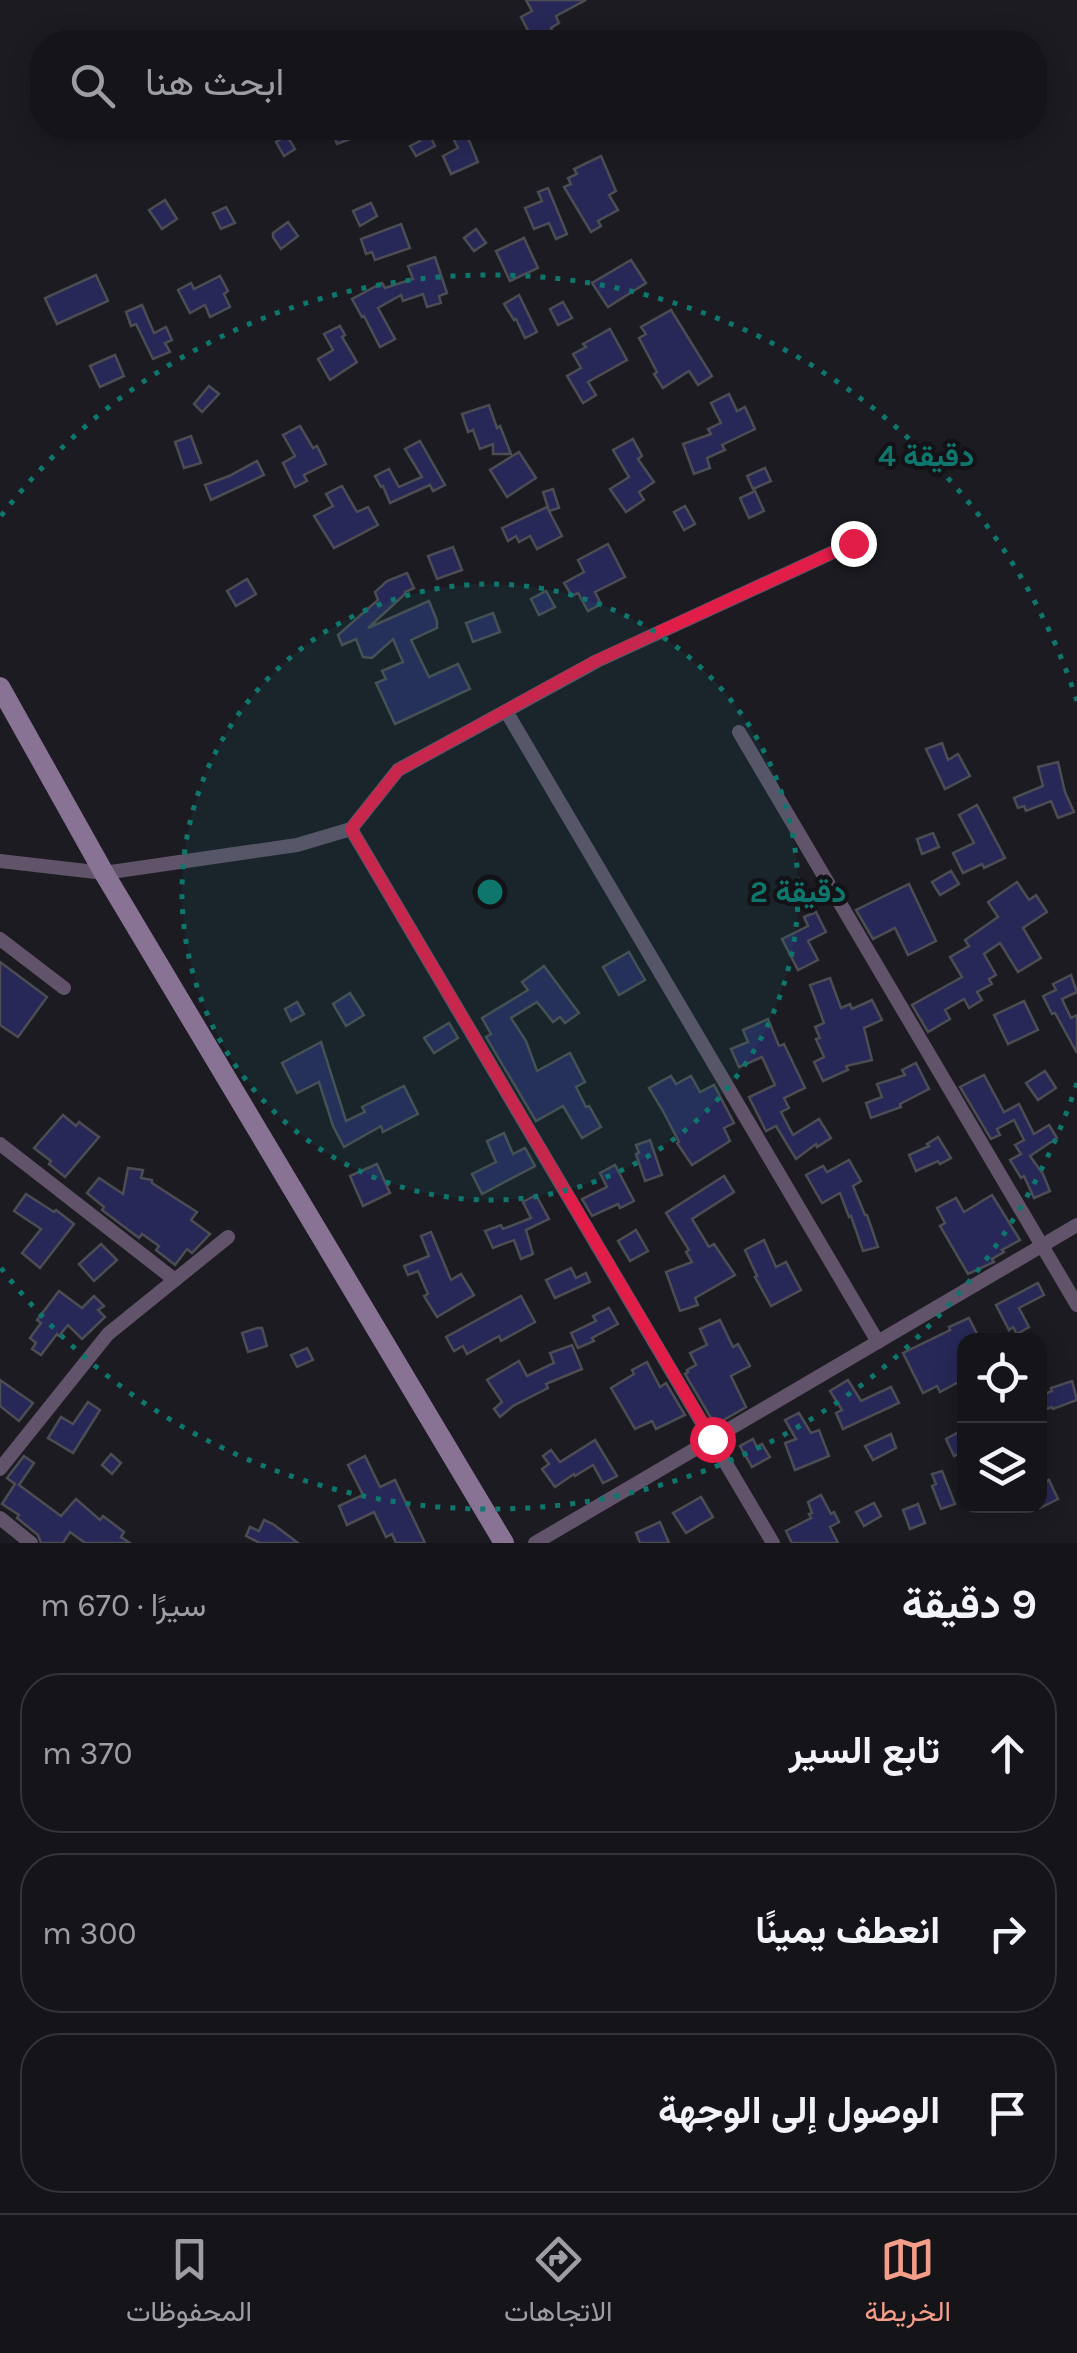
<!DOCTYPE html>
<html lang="ar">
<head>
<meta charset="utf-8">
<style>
	body { margin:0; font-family:Karla,Vazirmatn,sans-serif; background:#1d1d22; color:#f1f3f6; direction:rtl }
	.controls { position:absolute; right:30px; bottom:30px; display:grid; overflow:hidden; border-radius:20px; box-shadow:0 5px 25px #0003 }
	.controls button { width:90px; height:90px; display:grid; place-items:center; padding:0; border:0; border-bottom:2px solid #333338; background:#141419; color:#f1f3f6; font:50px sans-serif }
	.stop { position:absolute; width:30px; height:30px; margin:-22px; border:8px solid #e11d48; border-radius:50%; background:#fff }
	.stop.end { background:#e11d48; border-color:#fff; box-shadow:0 2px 10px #0008 }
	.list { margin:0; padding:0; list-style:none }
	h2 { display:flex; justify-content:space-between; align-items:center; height:130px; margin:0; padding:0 40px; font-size:42px }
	h2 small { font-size:32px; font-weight:400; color:#9d9ea2 }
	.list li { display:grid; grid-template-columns:65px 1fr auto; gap:30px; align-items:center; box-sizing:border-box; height:160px; margin:0 20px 20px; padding:0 20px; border:2px solid #333338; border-radius:40px }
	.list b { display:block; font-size:38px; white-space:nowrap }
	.list em { font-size:32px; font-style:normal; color:#9d9ea2 }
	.icon { flex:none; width:55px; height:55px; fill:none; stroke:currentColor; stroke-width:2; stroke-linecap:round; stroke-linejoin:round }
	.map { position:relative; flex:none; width:1077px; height:1543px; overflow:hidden; direction:ltr }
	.search { position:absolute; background:#141419; box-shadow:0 5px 25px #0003; left:30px; right:30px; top:30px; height:110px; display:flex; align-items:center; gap:25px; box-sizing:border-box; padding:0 35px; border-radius:40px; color:#9d9ea2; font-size:38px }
	.sheet { height:670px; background:#141419 }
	nav { display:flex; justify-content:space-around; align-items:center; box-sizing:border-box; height:140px; border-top:2px solid #333338; background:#141419; font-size:28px; color:#9d9ea2 }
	nav a { display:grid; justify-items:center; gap:5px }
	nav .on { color:#f49e89 }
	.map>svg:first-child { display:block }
	.building { fill:#282858; stroke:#4c4d53; stroke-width:2.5 }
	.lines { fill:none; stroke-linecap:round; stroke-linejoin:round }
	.street { stroke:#615369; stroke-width:14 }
	.secondary { stroke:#887395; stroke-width:20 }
	.route { stroke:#e11d48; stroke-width:12 }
	.ring { fill:none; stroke:#0f766e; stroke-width:5; stroke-dasharray:5 10 }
	.centre { fill:#0f766e; stroke:#121217; stroke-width:5 }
	.ring-label { font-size:30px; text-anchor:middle; font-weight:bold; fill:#0f766e; stroke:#121217; stroke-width:8; stroke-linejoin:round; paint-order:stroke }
</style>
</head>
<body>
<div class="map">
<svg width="1077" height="1543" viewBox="0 0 1077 1543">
	<rect width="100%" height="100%" fill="#1b1b21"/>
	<g class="building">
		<path d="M526,0h60l-30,16 3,7 -8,5 2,4 -19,10 -13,-25 11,-6z"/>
		<path d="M331,128h18l4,10 -16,6z"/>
		<path d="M448,128h16l14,34 -27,12 -8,-18 15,-8z"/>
		<path d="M427,130l8,16 -19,10 -6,-10 10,-5 -3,-6z"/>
		<path d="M287,136l8,13 -11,7 -8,-14z"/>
		<path d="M601,156l15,35 -7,4 9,15 -20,11 3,5 -10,6 -27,-45 7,-3 -3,-6 9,-4 -3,-5z"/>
		<path d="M548,188l19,46 -11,5 -7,-16 -15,6 -9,-21 17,-7 -4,-9z"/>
		<path d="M165,200l12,19 -15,10 -13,-19z"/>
		<path d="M371,203l6,13 -17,10 -7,-15z"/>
		<path d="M226,207l9,16 -14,6 -8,-16z"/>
		<path d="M288,222l10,14 -17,13 -8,-12v-4z"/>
		<path d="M401,224l9,24 -35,12 -3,-8 -6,2 -5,-15z"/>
		<path d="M476,229l10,14 -12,8 -10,-13z"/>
		<path d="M524,238l14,30 -28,13 -14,-30z"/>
		<path d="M435,257l12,36 -8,3 2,7 -14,4 -4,-13 -20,7 -2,-6 -23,13 17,31 -15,8 -16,-31 -2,1 -10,-18 30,-16 3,5 28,-9 -5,-13z"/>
		<path d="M631,260l15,23 -38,24 -16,-24z"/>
		<path d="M96,275l12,26 -51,23 -12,-26z"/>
		<path d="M220,276l8,15 -4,3 6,13 -20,10 -5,-12 -15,8 -12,-23 13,-7 3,6z"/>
		<path d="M519,295l18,37 -12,6 -9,-19 -2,1 -10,-16z"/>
		<path d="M563,302l9,16 -14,7 -8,-16z"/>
		<path d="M142,305l12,28 12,-6 6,13 -7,3 5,9 -17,7 -17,-35 -5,2 -5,-14z"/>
		<path d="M671,310l41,66 -14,9 -9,-14 -26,17 -9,-14 3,-2 -18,-34 7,-4 -5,-7z"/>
		<path d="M340,326l5,9 -3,2 15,25 -27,18 -12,-21 15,-9 -9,-16z"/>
		<path d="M610,329l17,31 -39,22 8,13 -13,8 -16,-27 14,-8 -8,-14 13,-7 -3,-3z"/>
		<path d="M115,355l9,21 -24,11 -10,-21z"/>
		<path d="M209,386l10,8 -17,18 -8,-8z"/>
		<path d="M729,394l8,17 8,-4 10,22 -33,16 3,5 -18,8 3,10 -16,6 -11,-30 28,-10 -3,-5 13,-6 -10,-20z"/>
		<path d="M489,405l8,23 3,-2 11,28h-18v-10l-13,5 -7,-19 -5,2 -6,-18z"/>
		<path d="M300,426l13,22 4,-2 9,18 -22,11 3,6 -12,6 -12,-24 12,-7 -12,-21z"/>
		<path d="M191,436l10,27 -17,5 -9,-26z"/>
		<path d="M633,439l9,17 -4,3 16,23 -15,10 5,8 -18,12 -16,-23 19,-12 -16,-27z"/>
		<path d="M420,441l25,44 -12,6 -3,-6 -40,18 -7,-17 -2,1 -6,-11 14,-7 10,18 23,-10 -17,-28z"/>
		<path d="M519,452l17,26 -29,19 -17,-27z"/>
		<path d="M257,461l7,14 -53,25 -6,-15 24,-9z"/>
		<path d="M765,468l6,13 -18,8 -6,-13z"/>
		<path d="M342,486l15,26 11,-5 10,18 -44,23 -20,-32 19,-10 -7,-12z"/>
		<path d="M553,489l6,19 -10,3 13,25 -25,13 -7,-13 -11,6 -3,-6 -8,5 -6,-13 45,-21 2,4 -6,-19z"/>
		<path d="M755,491l9,20 -15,7 -9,-20z"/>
		<path d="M685,506l10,18 -11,6 -10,-18z"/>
		<path d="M608,544l17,33 -30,15 6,12 -13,7 -10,-18 -6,3 -8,-13 20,-11 -6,-12z"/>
		<path d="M453,547l9,23 -25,9 -9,-23z"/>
		<path d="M407,573l7,15 -9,4v2l-37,34 61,-27 8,20v7l-26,12 18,37 29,-13 12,25 -75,35 -19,-41 10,-4 -4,-8 21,-9 -10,-23 -21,19 -9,-1 -7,-18 -14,6 -4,-10 40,-35 -3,-8 12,-11z"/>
		<path d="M247,579l9,15 -20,12 -9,-15z"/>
		<path d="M546,591l9,16 -16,8 -8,-16z"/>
		<path d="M493,613l7,19 -27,10 -7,-19z"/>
		<path d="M942,743l6,17 10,-6 12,22 -25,13 -19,-40z"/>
		<path d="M1058,762l7,30 9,20 -16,6 -7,-17 -25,10 -2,-5 -6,2 -4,-10 29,-12 -5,-19z"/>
		<path d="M977,805l28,53 -21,10 -2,-4 -19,9 -10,-20 21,-10 -15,-28z"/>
		<path d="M933,833l6,14 -17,7 -5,-15z"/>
		<path d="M951,871l8,13 -19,11 -8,-13z"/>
		<path d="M1017,882l12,18 7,-5 11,17 -24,16 18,30 -23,14 -18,-29 -16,11 12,21 -7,4 3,5 -15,8 5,8 -13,8 -5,-9 -19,11 5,9 -22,13 -16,-27 50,-28 -12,-20 19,-11 -4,-6 33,-23 -10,-15z"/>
		<path d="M909,884l27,57 -28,14 -13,-27 -22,11 -17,-29z"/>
		<path d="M816,912l10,20 -18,9 10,19 -20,10 -16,-31 26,-13 -4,-9z"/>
		<path d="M629,952l16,28 -26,15 -16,-28z"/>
		<path d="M0,962l47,35 -29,40 -18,-12z"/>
		<path d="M544,966l35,47 -14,10 -5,-6 -7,5 -16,-20 -26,16 15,23 11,30 33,-18 15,29 -9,5 10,20 3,-1 12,21 -19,11 -19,-32 -27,15 -50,-84 5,-3 -9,-16 46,-28 -6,-8z"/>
		<path d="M1071,975l6,17 -15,7 9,19 6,-3v38l-22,-40 -3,1 -9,-18 13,-6 -3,-6z"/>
		<path d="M830,978l11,30 9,-4 2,5 20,-9 10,20 -18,8 8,32 -26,6 2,4 -25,11 -9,-19 10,-5 -8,-18 4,-1 -5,-11 9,-4 -14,-38z"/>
		<path d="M350,993l14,22 -18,11 -13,-22z"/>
		<path d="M1024,1001l14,29 -30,14 -14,-29z"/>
		<path d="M297,1002l7,12 -13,7 -6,-12z"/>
		<path d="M768,1019l11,27 5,-2 21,44 -21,10 5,10 -8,4 12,23 26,-16 12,19 -14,9 -1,-3 -20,15 -20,-33 -10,5 -17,-34 26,-12 -13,-28 -23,10 -8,-18 17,-7 -5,-12z"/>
		<path d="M449,1023l9,15 -24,15 -10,-15z"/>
		<path d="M321,1042l25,79 19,-9 -3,-5 42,-21 14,28 -35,18 -2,-6 -37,21 -11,-21 -14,-44 -22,11 -15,-30z"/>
		<path d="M916,1063l13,26 -29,15 1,3 -30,11 -5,-15 16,-6 -5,-13 28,-9 -3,-5z"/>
		<path d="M1045,1071l11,17 -18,12 -12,-17z"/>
		<path d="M984,1075l20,37 15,-8 15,30 15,-9 8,13 -27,18 13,18 7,17 -16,7 -10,-22 -3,2 -11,-18 11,-6 -6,-9 9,-5 -10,-20 -17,9 3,6 -9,4 -31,-52z"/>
		<path d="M671,1076l5,8 15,-8 9,16 14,-7 20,38 -10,5 6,13 -38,24 -15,-22 2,-1 -16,-31 -14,-23z"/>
		<path d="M63,1115l13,11 3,-4 20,15 -34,40 -16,-13 2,-3 -17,-13z"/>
		<path d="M504,1133l9,21 12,-6 10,18 -53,28 -10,-20 24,-12 -9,-21z"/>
		<path d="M938,1137l13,21 -11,6 -2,-3 -22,10 -7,-16 20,-9 -2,-2z"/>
		<path d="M650,1140l12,35 -17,6 -9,-27 3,-1 -3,-8z"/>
		<path d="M849,1160l12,21 -8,5 12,29h2l11,32 -15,4 -12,-35 -2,1 -9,-24 -18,10 -16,-28 17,-9 4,6z"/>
		<path d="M377,1164l13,29 -27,13 -13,-30z"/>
		<path d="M615,1165l19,36 -14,7 -2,-4 -26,12 -10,-17 25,-12 -7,-14z"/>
		<path d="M128,1168l15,2 -2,8 11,2v3l45,29 -6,8 19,14 -18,19 -5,-4 -12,16 -19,-15 3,-4 -17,-12 -3,4 -37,-28 2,-3 -17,-14 12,-15 24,16z"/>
		<path d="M724,1176l10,16 -42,27 17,28 5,-3 21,31 -40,23 3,7 -18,6 -14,-39 26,-10 -6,-10 3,-2 -23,-37z"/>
		<path d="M26,1194l28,18 2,-2 18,14 -34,44 -18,-15 19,-24 -27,-18z"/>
		<path d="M536,1195l13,24 -23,11 7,24 -12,5 -7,-19 -21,8 -8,-17 16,-6 2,4 28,-11 -8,-16z"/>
		<path d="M992,1195l28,45 -18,10 2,2 -12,7 2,3 -26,12 -28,-48 5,-3 -8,-15 19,-10 8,14z"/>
		<path d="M636,1230l12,21 -18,10 -12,-20z"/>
		<path d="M431,1232l20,48 10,-6 13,21 -37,22 -13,-21 4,-2 -10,-23 -10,4 -4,-9 25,-10 -8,-20z"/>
		<path d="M764,1240l12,27 10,-5 15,28 -30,16 -16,-29 2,-1 -12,-26z"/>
		<path d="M101,1244l16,16 -23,21 -15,-17z"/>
		<path d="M571,1268l5,10 10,-5 4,9 -35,16 -9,-18z"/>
		<path d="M1038,1283l6,12 -25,13 10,19 -12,7 -4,-7 -4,3 -13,-25z"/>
		<path d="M59,1291l23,17 12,-12 10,10 -6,4 7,7 -23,22 -14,-14 -9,11 -2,-2 -16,21 -9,-6 4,-6 -6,-5 11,-15 -4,-3z"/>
		<path d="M521,1296l14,26 -34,19 -2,-5 -32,18 -4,-8 -9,5 -8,-14z"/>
		<path d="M609,1308l9,16 -26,14 2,3 -16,7 -7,-15 25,-12 -3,-5z"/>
		<path d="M969,1318l11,22h-16v27l-5,2 5,10 -24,13 -3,-6 -14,7 -20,-40 47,-23 -1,-3z"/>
		<path d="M720,1320l13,27 5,-3 12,22 -19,10 15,31 -31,18 -30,-51 3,-2 -1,-2 9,-5 -6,-12 17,-8 -7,-16z"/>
		<path d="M257,1328h5l5,18 -19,6 -6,-19z"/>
		<path d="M572,1345l10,24 -36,15 2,4 -35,18 -13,11 -6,-8 8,-7 -15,-22 32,-19 8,15 27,-13 -4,-10z"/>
		<path d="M307,1348l6,12 -16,7 -6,-12z"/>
		<path d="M647,1362l13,25 6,-4 19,32 -29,14 -4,-8 -17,8 -24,-41 23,-14 -2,-4z"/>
		<path d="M0,1380l33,23 -14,18 -19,-15z"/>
		<path d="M848,1380l13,21 30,-14 8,16 -56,26 -7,-16 6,-3 -12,-19z"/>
		<path d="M1072,1381l5,19 -24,9 -1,-2 -12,4v-15l12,-5 -1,-3z"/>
		<path d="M88,1402l12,8 -27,43 -25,-15 13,-21 12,7z"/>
		<path d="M799,1413l12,20 8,-3 10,26 -34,14 -10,-27 11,-4 -11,-19z"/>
		<path d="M964,1429v22l-10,5 -8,-17z"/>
		<path d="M891,1434l5,14 -23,12 -8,-14z"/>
		<path d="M753,1439l4,8 5,-3 8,13 -18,10 -12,-21z"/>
		<path d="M595,1440l22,36 -14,7 -10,-18 -18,11 -1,-2 -19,13 -13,-18 7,-5 -6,-8 8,-6 9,12z"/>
		<path d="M111,1454l10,9 -9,11 -10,-9z"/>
		<path d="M24,1456l10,7 -15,22 42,31 15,-17 24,21 3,-4 21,16 -3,5 9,6h-45l-15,-11 -7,11h-22l-3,-8 -21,-17 2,-3 -17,-11 13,-20 -8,-6z"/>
		<path d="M365,1456l15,31 15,-7 30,63h-29l-4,-9 -6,3 -12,-25 -27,13 -8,-19 24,-11 -15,-30z"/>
		<path d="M942,1471l13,33 -14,5 -9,-23 4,-2 -4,-10z"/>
		<path d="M1049,1480l9,19 -18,9v-24z"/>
		<path d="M821,1495l10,19 3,-2 5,10 -9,5 8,16h-46l-6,-12 25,-13 -2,-4 3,-1 -4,-11z"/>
		<path d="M701,1497l12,20 -27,16 -13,-20z"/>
		<path d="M874,1503l7,13 -17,10 -8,-14z"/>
		<path d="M918,1504l7,19 -15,6 -7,-19z"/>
		<path d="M264,1520l9,4 25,19h-38l-14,-7 4,-9 9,4z"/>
		<path d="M660,1522l9,21h-29l-4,-10z"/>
	</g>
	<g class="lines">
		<g class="street">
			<path d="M506,711l372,631"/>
			<path d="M739,732l338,573"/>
			<path d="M351,829l422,714"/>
			<path d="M0,861l104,12 193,-28 54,-16 47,-59 199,-109 256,-118"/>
			<path d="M0,939l64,49"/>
			<path d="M0,1144l175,136"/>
			<path d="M0,1469l108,-135 120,-97"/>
			<path d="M0,1518l31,25"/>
			<path d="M535,1543l542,-318"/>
		</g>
		<path class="secondary" d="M0,687l104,186 400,670"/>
	</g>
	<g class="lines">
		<path class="route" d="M712,1439l-361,-610 47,-59 198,-109 257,-118"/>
	</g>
	<circle cx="490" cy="892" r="308" fill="#0f766e" fill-opacity=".12"/>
	<g class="ring">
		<circle cx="490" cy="892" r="308"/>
		<path d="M1077 1083A617 617 0 0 1 1 1268M1 516A617 617 0 0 1 1077 701"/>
	</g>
	<circle cx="490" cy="892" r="15" class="centre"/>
	<g class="ring-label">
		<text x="926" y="466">4 دقيقة</text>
		<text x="798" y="902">2 دقيقة</text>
	</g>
</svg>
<div class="controls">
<button><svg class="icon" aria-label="locate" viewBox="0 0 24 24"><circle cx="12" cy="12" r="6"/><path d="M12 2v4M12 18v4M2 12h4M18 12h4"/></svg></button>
<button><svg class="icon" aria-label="layers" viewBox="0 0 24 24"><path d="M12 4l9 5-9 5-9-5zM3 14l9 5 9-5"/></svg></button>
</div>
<div class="stop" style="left:712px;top:1439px"></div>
<div class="stop end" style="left:853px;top:543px"></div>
<div class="search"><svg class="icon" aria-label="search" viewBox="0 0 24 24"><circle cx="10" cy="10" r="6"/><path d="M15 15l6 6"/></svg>ابحث هنا</div>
</div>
<section class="sheet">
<h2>9 دقيقة<small>سيرًا · 670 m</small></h2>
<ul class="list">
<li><svg class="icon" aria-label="ahead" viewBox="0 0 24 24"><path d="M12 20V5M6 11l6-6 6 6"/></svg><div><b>تابع السير</b></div><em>370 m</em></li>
<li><svg class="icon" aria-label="right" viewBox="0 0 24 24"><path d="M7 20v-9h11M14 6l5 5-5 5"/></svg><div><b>انعطف يمينًا</b></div><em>300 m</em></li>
<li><svg class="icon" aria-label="arrive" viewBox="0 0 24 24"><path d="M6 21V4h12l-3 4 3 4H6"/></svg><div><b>الوصول إلى الوجهة</b></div></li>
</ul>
</section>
<nav>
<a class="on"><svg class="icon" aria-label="map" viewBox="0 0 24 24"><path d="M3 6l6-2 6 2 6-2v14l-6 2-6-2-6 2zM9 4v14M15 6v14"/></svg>الخريطة</a>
<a><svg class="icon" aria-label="directions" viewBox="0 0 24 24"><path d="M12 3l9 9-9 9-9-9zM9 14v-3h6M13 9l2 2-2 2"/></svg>الاتجاهات</a>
<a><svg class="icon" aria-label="saved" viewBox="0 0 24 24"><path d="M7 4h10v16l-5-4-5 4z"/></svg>المحفوظات</a>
</nav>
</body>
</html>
